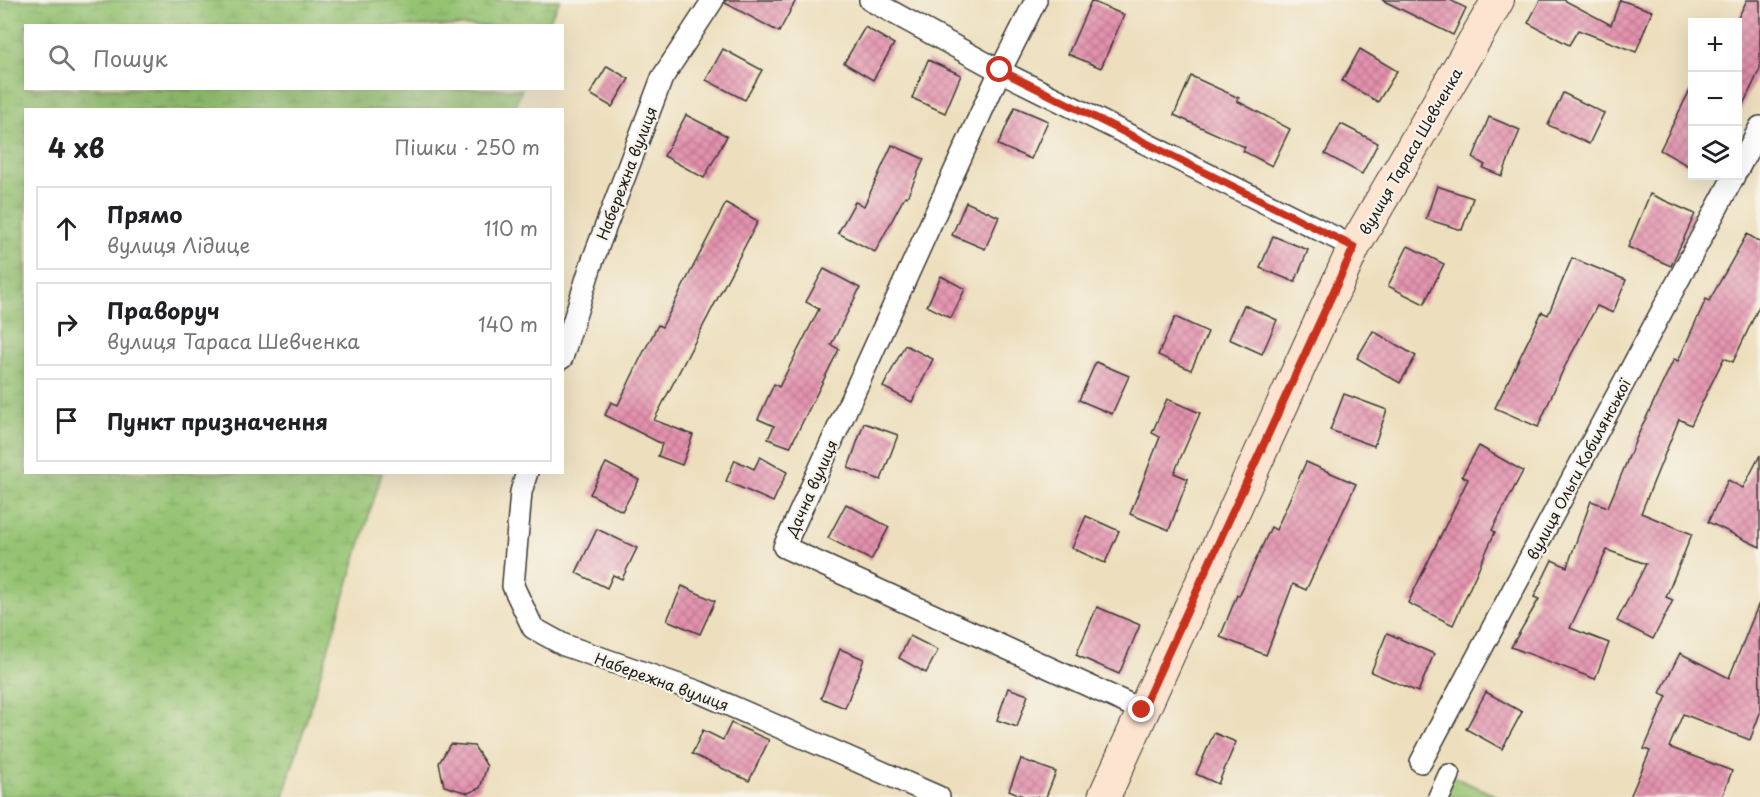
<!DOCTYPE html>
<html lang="uk">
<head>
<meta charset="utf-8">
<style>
	body { margin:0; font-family:"Playpen Sans",sans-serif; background:#f6f6f6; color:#202124 }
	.controls { position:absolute; right:18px; top:18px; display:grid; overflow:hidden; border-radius:0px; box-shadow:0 6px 24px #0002 }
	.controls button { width:54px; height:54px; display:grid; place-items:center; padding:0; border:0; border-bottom:2px solid #e0e0e0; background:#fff; color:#202124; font:30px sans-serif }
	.stop { position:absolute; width:18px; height:18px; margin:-14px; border:4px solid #c8321e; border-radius:50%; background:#fff }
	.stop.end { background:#c8321e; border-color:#fff; box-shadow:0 2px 6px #0008 }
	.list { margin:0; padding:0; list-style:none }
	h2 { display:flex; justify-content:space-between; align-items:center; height:78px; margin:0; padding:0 24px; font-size:26px }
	h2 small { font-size:20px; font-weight:400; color:#757577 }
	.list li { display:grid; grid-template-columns:39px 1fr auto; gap:18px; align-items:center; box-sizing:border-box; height:84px; margin:0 12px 12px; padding:0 12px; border:2px solid #e0e0e0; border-radius:0px }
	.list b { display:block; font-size:22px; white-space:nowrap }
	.list p { margin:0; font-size:20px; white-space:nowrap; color:#757577 }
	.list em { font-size:20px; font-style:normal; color:#757577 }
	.icon { flex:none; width:33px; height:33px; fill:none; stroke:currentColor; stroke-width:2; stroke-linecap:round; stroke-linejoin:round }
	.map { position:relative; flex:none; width:1760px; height:797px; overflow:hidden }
	.search { position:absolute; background:#fff; box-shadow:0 6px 24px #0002; left:24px; top:24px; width:540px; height:66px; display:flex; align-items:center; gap:15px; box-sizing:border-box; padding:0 21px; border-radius:0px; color:#757577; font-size:22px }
	.panel { position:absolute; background:#fff; box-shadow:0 6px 24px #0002; left:24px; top:108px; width:540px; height:366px; border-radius:0px }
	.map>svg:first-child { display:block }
	.wetland { fill:url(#wetland-marsh); stroke:#587047; stroke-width:1.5 }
	.garden { fill:#95c372; stroke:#587047; stroke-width:1.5 }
	.building { fill:url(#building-cross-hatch) }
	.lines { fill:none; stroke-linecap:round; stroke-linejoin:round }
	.minor-casing { stroke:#3b3934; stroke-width:24 }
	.secondary-casing { stroke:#3b3934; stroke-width:34 }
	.minor { stroke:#fff; stroke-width:21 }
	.secondary { stroke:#fde4d1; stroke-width:32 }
	.route { stroke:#c8321e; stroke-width:8 }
	.labels { text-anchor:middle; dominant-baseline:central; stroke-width:4.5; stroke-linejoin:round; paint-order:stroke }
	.street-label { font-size:15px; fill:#1c1c1c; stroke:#f7f3e8 }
</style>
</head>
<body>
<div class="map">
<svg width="1760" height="797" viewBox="0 0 1760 797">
	<defs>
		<pattern id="wetland-marsh" width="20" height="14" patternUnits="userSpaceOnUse" patternTransform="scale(1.5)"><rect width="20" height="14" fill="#95c372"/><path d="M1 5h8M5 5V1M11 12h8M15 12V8" fill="none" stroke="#80a762"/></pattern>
		<pattern id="building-cross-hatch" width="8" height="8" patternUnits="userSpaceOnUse" patternTransform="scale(1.5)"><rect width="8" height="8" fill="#e492ae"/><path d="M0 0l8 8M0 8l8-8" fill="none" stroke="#b8768d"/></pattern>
	</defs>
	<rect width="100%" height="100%" fill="#f7f3e8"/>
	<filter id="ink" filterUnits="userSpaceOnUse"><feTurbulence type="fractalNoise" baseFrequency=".0167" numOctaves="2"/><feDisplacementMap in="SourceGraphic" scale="12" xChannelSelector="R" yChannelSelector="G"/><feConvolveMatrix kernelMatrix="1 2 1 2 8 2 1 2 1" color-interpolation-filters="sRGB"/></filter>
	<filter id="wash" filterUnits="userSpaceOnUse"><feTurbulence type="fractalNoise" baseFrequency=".008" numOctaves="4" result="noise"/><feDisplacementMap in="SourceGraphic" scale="24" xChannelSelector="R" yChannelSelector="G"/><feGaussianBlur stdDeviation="1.35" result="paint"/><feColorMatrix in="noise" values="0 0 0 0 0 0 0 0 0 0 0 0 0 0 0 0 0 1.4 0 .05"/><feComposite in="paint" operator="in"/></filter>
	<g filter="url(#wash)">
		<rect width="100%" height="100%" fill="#eddfbd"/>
		<path class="wetland" d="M0,0h560l-14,26h-520v62l496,1 -8,21h-488v362l356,1 -99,324h-283z"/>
		<path class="garden" d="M1449,775l50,22h-59z"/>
		<g id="blocks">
			<g class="building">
				<path d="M726,0h70l-17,32 -54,-29z"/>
				<path d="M1382,0h68l16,8 -13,27z"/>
				<path d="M1540,0h24l47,25 9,-25 32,11 -16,41 -58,-22 -9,15 -41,-22z"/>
				<path d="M1747,0h13v69l-23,48v-97z"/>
				<path d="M1091,1l33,14 -23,53 -33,-14z"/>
				<path d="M865,27l29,17 -21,36 -29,-17z"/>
				<path d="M723,49l39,21 -17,30 -39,-20z"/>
				<path d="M1360,49l37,22 -19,31 -36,-21z"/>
				<path d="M928,60l33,15 -16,38 -33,-15z"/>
				<path d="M607,66l22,13 -17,28 -22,-13z"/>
				<path d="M1191,76l48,22 -2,3 53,28 -18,37 -29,-15 2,-4 -71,-32z"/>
				<path d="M1692,86v82l-32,-18z"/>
				<path d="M1563,93l41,20 -15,31 -41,-19z"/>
				<path d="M1015,107l33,14 -17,38 -33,-14z"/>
				<path d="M686,115l41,21 -23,42 -40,-22z"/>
				<path d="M1489,117l31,13 -18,46 -19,-8 2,-3 -12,-7z"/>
				<path d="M1341,124l37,19 -16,31 -37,-20z"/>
				<path d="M892,145l32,14 -17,38 -2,-1 -30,56 -37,-19 17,-31 9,4z"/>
				<path d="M1437,186l36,12 -11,32 -36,-11z"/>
				<path d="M1650,194l45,20 -24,52 -43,-19z"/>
				<path d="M966,202l33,15 -14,32 -33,-14z"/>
				<path d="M726,203l32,18 -104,199 39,15 -11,30 -24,-9 4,-12 -57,-29 6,-13 7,3 23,-48 17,-32 4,2z"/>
				<path d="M1747,234l13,8v62l-27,58 -9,-4 -33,67 -12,-6 -38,94 51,21 -26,63 7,3 -20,39 -36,-18 29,-57 -39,-14 -37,78 39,15 -14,36 -84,-32 28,-48 -5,-2 18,-37 15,7 24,-66 17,6 29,-70 37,-78 4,2 28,-62 3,2z"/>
				<path d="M1273,236l35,14 -13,32 -35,-14z"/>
				<path d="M1408,246l36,18 -20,40 -36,-18z"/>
				<path d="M1572,258l54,22 -13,33 -16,-7 -34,64 -25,57 -43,-19 47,-96 6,3z"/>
				<path d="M824,269l36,19 -29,57 8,4 -49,98 -22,-8 6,-13 -16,-7 16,-35 5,3 40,-78 -13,-7z"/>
				<path d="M941,276l24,13 -14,29 -24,-12z"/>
				<path d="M1244,305l33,15 -15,34 -33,-15z"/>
				<path d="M1175,317l33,15 -17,38 -33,-15z"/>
				<path d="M1373,331l43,25 -16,27 -43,-25z"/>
				<path d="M905,345l28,14 -21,43 -29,-15z"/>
				<path d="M1096,362l33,14 -17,38 -33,-14z"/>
				<path d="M1344,394l43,16 -13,36 -44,-16z"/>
				<path d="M1167,399l33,14 -26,60 14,6 -19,51 -39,-16 30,-77 -8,-4z"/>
				<path d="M864,423l34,12 -17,45 -33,-12z"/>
				<path d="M1479,446l44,25 -31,59 3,2 -42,93 -45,-22 60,-124 -6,-3z"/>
				<path d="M1760,455v92l-52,-25 20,-42 15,8z"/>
				<path d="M760,457l27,15 -14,30 -47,-21 9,-21 19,9z"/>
				<path d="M1306,462l50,22 -50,106 -13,-6 -27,71 -46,-18 17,-42 2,1 32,-69 5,3z"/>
				<path d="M606,463l33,17 -17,31 -32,-17z"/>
				<path d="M846,504l43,23 -18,33 -43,-22z"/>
				<path d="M1086,516l33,15 -14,32 -33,-15z"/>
				<path d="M597,529l40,19 -15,31 -9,-4 -6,13 -31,-15z"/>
				<path d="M682,586l33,15 -15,33 -33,-14z"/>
				<path d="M1759,603l1,110 -10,27 -67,-26 -14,33 63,24 -10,26h-92l20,-46 -6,-2 23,-53 -7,-3 20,-40 49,25z"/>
				<path d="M1097,607l43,18 -21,49 -43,-19z"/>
				<path d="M1387,633l47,21 -16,38 -47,-20z"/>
				<path d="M910,636l28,14 -12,23 -27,-15z"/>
				<path d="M840,649l24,10 -19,49 -24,-10z"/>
				<path d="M1008,688l20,7 -11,32 -20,-7z"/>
				<path d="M1486,692l36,20 -20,37 -36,-20z"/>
				<path d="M731,723l38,17 -20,41 -57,-27 11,-24 20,10z"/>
				<path d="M1214,733l22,9 -18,42 -22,-10z"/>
				<path d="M450,744l24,2 13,20 -7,22 -12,5 -24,-7 -5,-23z"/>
				<path d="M1021,759l35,13 -10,25h-21l-16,-7z"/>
			</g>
		</g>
	</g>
	<g filter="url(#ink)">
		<use href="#blocks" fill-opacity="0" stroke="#3b3934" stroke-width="1.5"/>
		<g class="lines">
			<g class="minor-casing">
				<g id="minor">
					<path d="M870,0l130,71 354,176"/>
					<path d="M1036,0l-36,71 -216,476 358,163"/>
					<path d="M1738,169l22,-42"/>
					<path d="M562,358l29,-93 71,-187 51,-78"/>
					<path d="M527,472l-6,20 -8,94 20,42 31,17 135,47 240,105"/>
					<path d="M1421,762l313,-586"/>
					<path d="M1439,797l10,-22"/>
				</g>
			</g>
			<g class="secondary-casing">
				<path id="secondary" d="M1104,797l250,-550 144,-247"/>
			</g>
			<use href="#minor" class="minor"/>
			<use href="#secondary" class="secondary"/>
		</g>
	</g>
	<g class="lines" filter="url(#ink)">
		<path class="route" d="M1000,70l354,177 -212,463"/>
	</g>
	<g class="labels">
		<g class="street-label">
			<text transform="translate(1410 151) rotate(-60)">вулиця Тараса Шевченка</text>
			<text transform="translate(626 173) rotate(-69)">Набережна вулиця</text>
			<text transform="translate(1578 469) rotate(-62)">вулиця Ольги Кобилянської</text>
			<text transform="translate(811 488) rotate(-66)">Дачна вулиця</text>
			<text transform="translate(662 681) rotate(20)">Набережна вулиця</text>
		</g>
	</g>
</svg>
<div class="controls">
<button>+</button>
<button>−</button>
<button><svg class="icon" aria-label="layers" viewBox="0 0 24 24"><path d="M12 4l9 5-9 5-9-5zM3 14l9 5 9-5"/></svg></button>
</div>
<div class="stop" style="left:1000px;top:70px"></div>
<div class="stop end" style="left:1142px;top:710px"></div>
<div class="search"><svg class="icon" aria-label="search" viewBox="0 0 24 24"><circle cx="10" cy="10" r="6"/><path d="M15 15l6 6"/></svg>Пошук</div>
<section class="panel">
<h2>4 хв<small>Пішки · 250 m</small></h2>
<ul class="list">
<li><svg class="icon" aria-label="ahead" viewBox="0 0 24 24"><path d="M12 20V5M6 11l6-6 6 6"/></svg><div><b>Прямо</b><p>вулиця Лідице</p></div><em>110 m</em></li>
<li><svg class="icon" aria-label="right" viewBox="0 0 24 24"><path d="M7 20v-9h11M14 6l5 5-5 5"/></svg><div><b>Праворуч</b><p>вулиця Тараса Шевченка</p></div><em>140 m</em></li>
<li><svg class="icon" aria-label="arrive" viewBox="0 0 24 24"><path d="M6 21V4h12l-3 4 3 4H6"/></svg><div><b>Пункт призначення</b></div></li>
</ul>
</section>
</div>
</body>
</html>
